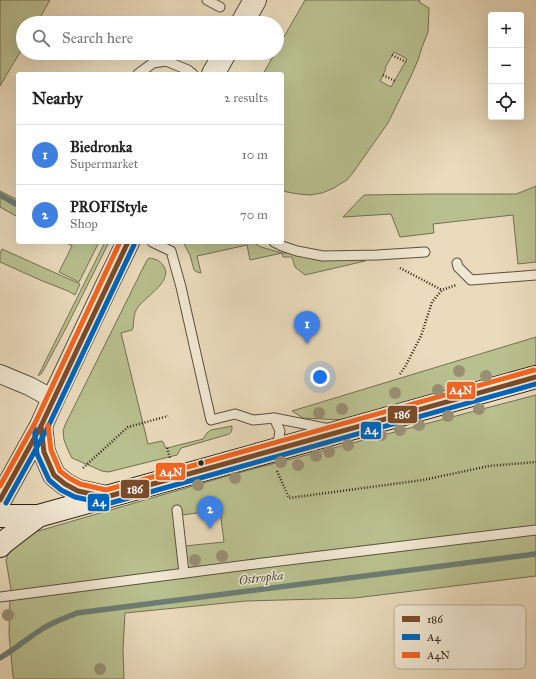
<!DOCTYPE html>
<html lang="en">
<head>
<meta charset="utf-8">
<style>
	body { margin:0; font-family:"IM FELL Great Primer",serif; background:#f2f2f2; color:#222 }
	.controls { position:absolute; right:12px; top:12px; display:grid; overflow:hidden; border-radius:4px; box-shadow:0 4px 16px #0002 }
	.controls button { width:36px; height:36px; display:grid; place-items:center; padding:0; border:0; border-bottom:1px solid #e0e0e0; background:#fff; color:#222; font:20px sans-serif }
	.you { position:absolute; left:320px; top:377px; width:14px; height:14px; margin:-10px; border:3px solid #fff; border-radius:50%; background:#1a73e8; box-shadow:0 0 0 6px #1a73e833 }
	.badge { display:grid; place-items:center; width:26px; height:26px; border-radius:50%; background:#111827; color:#fff; font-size:13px; font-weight:700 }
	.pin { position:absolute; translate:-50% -33px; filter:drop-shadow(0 1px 2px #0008) }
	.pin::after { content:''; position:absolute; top:21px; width:14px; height:12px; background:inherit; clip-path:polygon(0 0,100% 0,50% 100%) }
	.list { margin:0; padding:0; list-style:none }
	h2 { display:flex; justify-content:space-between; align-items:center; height:52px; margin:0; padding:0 16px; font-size:17px }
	h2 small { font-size:13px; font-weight:400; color:#767676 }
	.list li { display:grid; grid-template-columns:26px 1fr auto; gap:12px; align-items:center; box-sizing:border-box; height:60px; padding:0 16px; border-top:1px solid #e0e0e0 }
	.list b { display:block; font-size:15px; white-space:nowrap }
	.list p { margin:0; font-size:13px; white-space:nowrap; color:#767676 }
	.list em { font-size:13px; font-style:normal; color:#767676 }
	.icon { flex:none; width:22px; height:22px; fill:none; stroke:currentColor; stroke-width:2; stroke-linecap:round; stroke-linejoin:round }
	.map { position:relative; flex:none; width:536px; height:679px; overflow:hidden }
	.search { position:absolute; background:#fff; box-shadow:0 4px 16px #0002; left:16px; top:16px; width:268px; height:44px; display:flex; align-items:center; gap:10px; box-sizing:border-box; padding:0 14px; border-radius:22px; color:#767676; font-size:15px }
	.panel { position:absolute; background:#fff; box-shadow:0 4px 16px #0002; left:16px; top:72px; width:268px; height:172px; border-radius:4px }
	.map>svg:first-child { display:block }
	.green { fill:#b9c08f; stroke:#727053; fill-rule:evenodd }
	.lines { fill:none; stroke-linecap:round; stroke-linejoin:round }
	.stream { stroke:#6c7d74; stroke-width:5.5 }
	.service-casing { stroke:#5b5040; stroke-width:11 }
	.minor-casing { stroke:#5b5040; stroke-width:20 }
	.tertiary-casing { stroke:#5b5040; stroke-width:24 }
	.secondary-casing { stroke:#2b2117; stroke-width:24 }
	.path { stroke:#2b2117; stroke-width:2.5; stroke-dasharray:1 2; stroke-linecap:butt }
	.service { stroke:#f1e8d3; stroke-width:9 }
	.minor { stroke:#f1e8d3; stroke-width:18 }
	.tertiary { stroke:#f1e8d3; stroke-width:22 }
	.secondary { stroke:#f1e8d3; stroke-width:22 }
	.bus-1-casing { stroke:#f1e8d3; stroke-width:8 }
	.bus-2-casing { stroke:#f1e8d3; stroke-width:8 }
	.bus-3-casing { stroke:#f1e8d3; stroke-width:8 }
	.bus-1 { stroke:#7a4b2a; stroke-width:5 }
	.bus-2 { stroke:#0065bd; stroke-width:5 }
	.bus-3 { stroke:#f26522; stroke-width:5 }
	.tree { fill:#998f75 }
	.bus-dot { fill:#2b2117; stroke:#f1e8d3; stroke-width:1.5 }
	.labels { text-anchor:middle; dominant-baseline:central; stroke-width:3; stroke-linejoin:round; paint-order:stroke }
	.water-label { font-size:13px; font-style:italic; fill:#4c4f46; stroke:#f1e8d3 }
	.key { fill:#f1e8d3; stroke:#b6ac9b; stroke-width:1 }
	.key-label { font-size:11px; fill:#2b2117 }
	.line-badge { stroke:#f1e8d3; stroke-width:1.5 }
	.badge-label { font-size:11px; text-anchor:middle; font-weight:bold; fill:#fff }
</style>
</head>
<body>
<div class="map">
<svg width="536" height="679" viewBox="0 0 536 679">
	<rect width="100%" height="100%" fill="#eadbbc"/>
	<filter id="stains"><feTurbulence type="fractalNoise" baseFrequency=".005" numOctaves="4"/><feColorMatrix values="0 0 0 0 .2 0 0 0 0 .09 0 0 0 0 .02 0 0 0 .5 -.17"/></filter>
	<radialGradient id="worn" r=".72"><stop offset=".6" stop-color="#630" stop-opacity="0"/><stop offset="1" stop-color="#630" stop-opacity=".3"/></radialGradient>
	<g class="green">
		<path d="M0,0h50l-13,23h-14v24l-23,39z"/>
		<path d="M305,0h115l-1,2 10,6 -1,24 -6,15 -4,13 -6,14 -24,49 -36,51 -5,6 -7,4 -6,4 -12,5 -12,2 -12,-1 -11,-2 -5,-2v-116h-19l12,-21h2v-4zM394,52l13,7 -16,28 -11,-6 6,-12 -1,-1z"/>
		<path d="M536,186v76l-18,2 -5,-49 -80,9 1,9 -34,4 -9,-23 -48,3 21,-22 68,-1h84l8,-3z"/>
		<path d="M0,191l18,9v17l-18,-10z"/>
		<path d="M65,242h34l-20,40 -20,-10 13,-26z"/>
		<path d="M105,242h4l-43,86 -24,45 -4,3z"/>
		<path d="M182,242h70l9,5 21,6h9l27,7h15l24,-1 8,2 -60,14 -10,-8 -3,-10h-9l-1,-4 -32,7 -3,-15 -50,11 4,17 -4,-1 -3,-2 -4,-15 -6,-11z"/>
		<path d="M2,249l78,35 -5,11 -7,-4 -28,-11 -40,-18v-8z"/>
		<path d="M149,258c7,1 10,2 14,7 12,15 -18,32 -25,42 -5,7 -4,14 -5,21l-1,2 -11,3 27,111 14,-3 1,1 2,5 2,1 36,-9 4,-6 4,-3 21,-4c0,6 -1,8 -6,9l-45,13 -4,7 -69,17 -6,-1 -30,-13 -4,-8 -4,-10 -1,-9 2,-6 82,-165z"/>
		<path d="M536,337v28l-193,55 -40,-2 -11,-7z"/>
		<path d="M536,395v181l-181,22 -109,3 -121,12 -2,36 1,30h-110l-1,-3 -4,-42 1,-37 2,-1 -6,-36 3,-8 19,-18 206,-60zM220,510l4,32 -39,4 -3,-31z"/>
	</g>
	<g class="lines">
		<g class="stream">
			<path d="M0,195l18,10"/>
			<path d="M0,658c15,-9 28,-20 42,-29 11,-7 23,-11 35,-16l459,-59"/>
		</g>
		<g class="service-casing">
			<g id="service">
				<path d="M207,0l13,7"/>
				<path d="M138,74l15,-11 13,-2 22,9 5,4"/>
				<path d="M152,242l19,9 10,36 30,133 24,-6 18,6 21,-2 56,11"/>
				<path d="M274,242l8,4 15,5 26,5 54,-1 48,-3"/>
				<path d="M457,263l1,4 13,13 65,-5"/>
				<path d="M274,418l6,13 -3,18"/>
				<path d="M177,510l7,63"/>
				<path d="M0,597l247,-32 289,-35"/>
			</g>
		</g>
		<g class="minor-casing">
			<path id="minor" d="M0,374l29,12 24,13"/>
		</g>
		<g class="tertiary-casing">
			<g id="tertiary">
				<path d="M242,23l13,-23"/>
				<path d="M213,74l12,-21"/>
				<path d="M41,426l3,26 10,23 11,9 13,7 28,6"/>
				<path d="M0,500l41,-74 12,-27 54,-114 21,-43"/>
			</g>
		</g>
		<g class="secondary-casing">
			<g id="secondary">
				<path d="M0,516h38l68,-19 430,-120"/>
				<path d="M0,546l4,-4 34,-26"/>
			</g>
		</g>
		<g class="path">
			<path d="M392,55l14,7"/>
			<path d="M383,75l12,6"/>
			<path d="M400,268l42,22"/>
			<path d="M400,374l5,-7 16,-31 11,-34 10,-12 14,-5"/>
			<path d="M167,448l3,10"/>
			<path d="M83,468l45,-41 40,-11"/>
			<path d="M277,471l12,27 134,-18 66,-14 47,-4"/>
		</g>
		<use href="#service" class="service"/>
		<use href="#minor" class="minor"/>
		<use href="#tertiary" class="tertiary"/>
		<use href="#secondary" class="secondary"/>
		<g class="bus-1-casing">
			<g id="bus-1">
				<path d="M41,426l3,26 10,23 11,9 13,7 28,6 430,-120"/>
				<path d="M0,500l41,-74 87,-184"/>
			</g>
		</g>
		<g class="bus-2-casing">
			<g id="bus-2">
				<path d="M34,427l3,27 12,26 12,10 14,7 32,7 429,-120"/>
				<path d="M6,503l41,-74 87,-184"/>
			</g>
		</g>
		<g class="bus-3-casing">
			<g id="bus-3">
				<path d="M48,425l3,25 9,21 9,7 11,6 26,6 428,-120"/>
				<path d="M0,486l35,-63 85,-181"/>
			</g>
		</g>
		<use href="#bus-1" class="bus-1"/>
		<use href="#bus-2" class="bus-2"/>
		<use href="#bus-3" class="bus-3"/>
	</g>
	<g class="tree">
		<circle cx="459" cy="371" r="6"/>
		<circle cx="486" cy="376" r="6"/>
		<circle cx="438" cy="390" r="6"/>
		<circle cx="395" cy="393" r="6"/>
		<circle cx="342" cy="409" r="6"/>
		<circle cx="479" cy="409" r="6"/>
		<circle cx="319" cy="413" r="6"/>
		<circle cx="448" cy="416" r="6"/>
		<circle cx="419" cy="425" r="6"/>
		<circle cx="400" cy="430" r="6"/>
		<circle cx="381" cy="435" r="6"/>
		<circle cx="348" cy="445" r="6"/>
		<circle cx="329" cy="452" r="6"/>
		<circle cx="316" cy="456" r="6"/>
		<circle cx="281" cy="462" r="6"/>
		<circle cx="298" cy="465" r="6"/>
		<circle cx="235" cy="478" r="6"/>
		<circle cx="198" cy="485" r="6"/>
		<circle cx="222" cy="556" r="6"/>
		<circle cx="195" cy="560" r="6"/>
		<circle cx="8" cy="615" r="6"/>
		<circle cx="100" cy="669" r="6"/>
	</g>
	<circle class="bus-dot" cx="201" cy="463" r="3.5"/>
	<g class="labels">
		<g class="water-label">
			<text transform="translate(261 578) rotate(-7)">Ostropka</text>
		</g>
	</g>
	<rect x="394" y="605" width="132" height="64" rx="6" class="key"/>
	<rect x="402" y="616" width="18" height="6" fill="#7a4b2a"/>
	<rect x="402" y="634" width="18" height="6" fill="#0065bd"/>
	<rect x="402" y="652" width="18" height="6" fill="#f26522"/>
	<g class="key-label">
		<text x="427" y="623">186</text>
		<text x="427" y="641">A4</text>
		<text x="427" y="659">A4N</text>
	</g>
	<g class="line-badge">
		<rect x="446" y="381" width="30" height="19" rx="4" fill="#f26522"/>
		<rect x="387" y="405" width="31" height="19" rx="4" fill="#7a4b2a"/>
		<rect x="360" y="421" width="22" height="19" rx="4" fill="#0065bd"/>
		<rect x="155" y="462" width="31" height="19" rx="4" fill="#f26522"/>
		<rect x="120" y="479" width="30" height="20" rx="4" fill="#7a4b2a"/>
		<rect x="87" y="493" width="23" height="19" rx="4" fill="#0065bd"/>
	</g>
	<g class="badge-label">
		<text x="461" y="394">A4N</text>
		<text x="402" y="418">186</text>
		<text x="371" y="434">A4</text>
		<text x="171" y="476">A4N</text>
		<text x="135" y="493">186</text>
		<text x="99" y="506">A4</text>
	</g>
	<rect width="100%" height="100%" filter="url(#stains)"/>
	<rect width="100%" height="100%" fill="url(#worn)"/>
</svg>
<div class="controls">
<button>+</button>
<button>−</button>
<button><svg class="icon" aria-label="locate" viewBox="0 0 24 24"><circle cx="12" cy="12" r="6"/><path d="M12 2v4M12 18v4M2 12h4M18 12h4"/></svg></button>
</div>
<div class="you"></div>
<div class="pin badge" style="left:307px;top:344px;background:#3f7fe0">1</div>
<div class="pin badge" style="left:210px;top:529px;background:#3f7fe0">2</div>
<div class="search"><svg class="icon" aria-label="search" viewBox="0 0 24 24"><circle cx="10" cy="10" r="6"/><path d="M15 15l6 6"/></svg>Search here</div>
<section class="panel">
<h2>Nearby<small>2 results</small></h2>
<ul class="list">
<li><span class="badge" style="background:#3f7fe0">1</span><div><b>Biedronka</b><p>Supermarket</p></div><em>10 m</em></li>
<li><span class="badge" style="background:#3f7fe0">2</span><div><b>PROFIStyle</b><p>Shop</p></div><em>70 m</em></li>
</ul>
</section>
</div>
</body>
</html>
